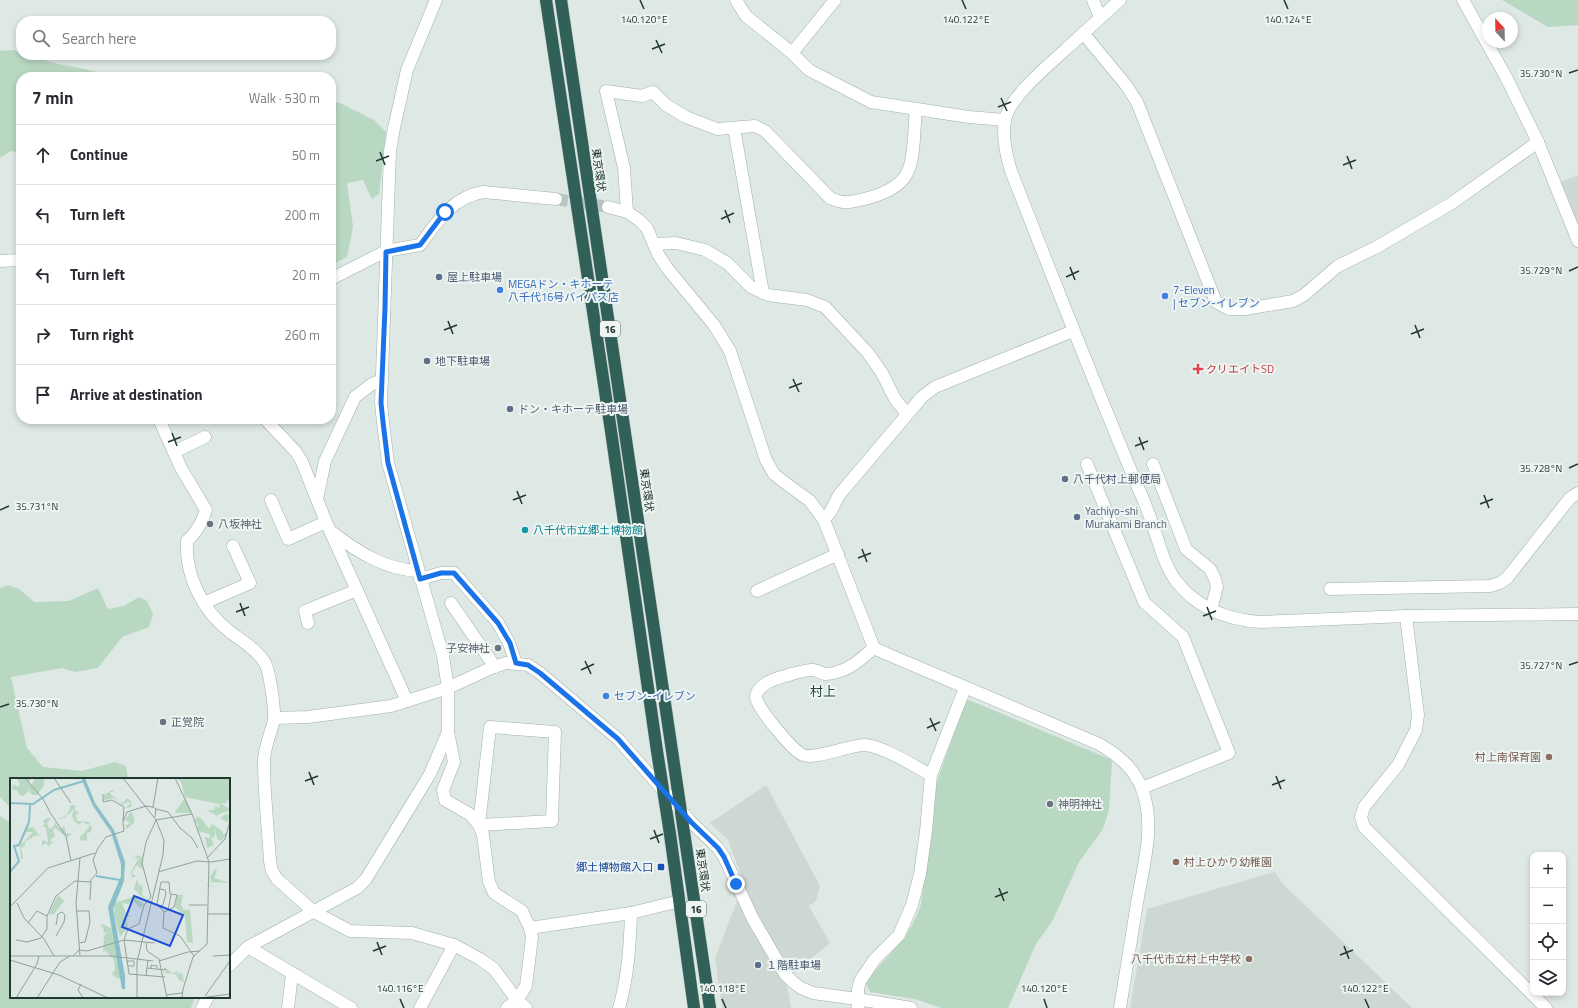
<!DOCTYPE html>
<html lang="en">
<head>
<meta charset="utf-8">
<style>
	body { margin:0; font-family:"Titillium Web","Noto Sans JP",sans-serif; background:#f2f2f3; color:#2b2b33 }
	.controls { position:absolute; right:12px; bottom:12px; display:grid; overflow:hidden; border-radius:8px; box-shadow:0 2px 6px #0003 }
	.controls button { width:36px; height:36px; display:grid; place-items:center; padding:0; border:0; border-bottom:1px solid #e1e1e2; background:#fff; color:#2b2b33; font:20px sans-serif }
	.compass { position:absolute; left:1482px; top:12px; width:36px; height:36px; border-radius:50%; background:#fff; box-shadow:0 2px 6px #0003; rotate:338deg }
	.stop { position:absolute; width:12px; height:12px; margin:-9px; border:3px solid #1a73e8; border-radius:50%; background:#fff }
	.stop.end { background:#1a73e8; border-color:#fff; box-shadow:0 1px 4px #0008 }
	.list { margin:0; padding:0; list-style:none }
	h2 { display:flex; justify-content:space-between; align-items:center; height:52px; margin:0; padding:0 16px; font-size:17px }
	h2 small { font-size:13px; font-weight:400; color:#7c7c81 }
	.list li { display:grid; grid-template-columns:26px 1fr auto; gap:12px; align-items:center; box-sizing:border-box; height:60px; padding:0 16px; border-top:1px solid #e1e1e2 }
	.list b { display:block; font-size:15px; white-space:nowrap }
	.list em { font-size:13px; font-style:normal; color:#7c7c81 }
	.icon { flex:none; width:22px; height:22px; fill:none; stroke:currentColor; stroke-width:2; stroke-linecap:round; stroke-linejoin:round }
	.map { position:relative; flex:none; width:1578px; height:1008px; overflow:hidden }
	.search { position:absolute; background:#fff; box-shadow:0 2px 6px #0003; left:16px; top:16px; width:320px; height:44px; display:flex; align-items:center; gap:10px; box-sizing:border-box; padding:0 14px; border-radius:16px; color:#7c7c81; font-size:15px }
	.panel { position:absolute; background:#fff; box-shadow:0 2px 6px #0003; left:16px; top:72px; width:320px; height:352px; border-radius:16px }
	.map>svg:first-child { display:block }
	.built { fill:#cdd8d3 }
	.green { fill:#b9d8c1 }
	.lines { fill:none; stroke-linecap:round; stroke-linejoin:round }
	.street-tunnel { stroke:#b8c5c0; stroke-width:12; stroke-dasharray:12 6; stroke-linecap:butt }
	.street-casing { stroke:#a2afab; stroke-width:13 }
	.secondary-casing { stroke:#9fb3ac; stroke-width:13 }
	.highway-casing { stroke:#bcc3c1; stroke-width:13 }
	.street { stroke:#fff; stroke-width:12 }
	.secondary { stroke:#fff; stroke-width:12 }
	.highway { stroke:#306057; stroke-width:12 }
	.route { stroke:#1a73e8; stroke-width:5 }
	.ticks { fill:none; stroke:#213731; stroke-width:1.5 }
	.service-dot { fill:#5c6f8a; stroke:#eef5f2; stroke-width:1.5 }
	.shop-dot { fill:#3f7fe0; stroke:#eef5f2; stroke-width:1.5 }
	.health-dot { fill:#e0444e; stroke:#eef5f2; stroke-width:1.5 }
	.worship-dot { fill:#6b7280; stroke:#eef5f2; stroke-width:1.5 }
	.culture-dot { fill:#0f9aa8; stroke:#eef5f2; stroke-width:1.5 }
	.education-dot { fill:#8d6e63; stroke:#eef5f2; stroke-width:1.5 }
	.transit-dot { fill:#1a4fb4; stroke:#eef5f2; stroke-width:1.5 }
	.labels { text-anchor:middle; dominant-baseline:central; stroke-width:4; stroke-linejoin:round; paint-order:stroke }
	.shield { fill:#eef5f2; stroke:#5e706b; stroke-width:1 }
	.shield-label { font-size:10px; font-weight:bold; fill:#213731 }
	.street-label { font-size:11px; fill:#213731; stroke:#eef5f2 }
	.service-label { font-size:11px; fill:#4e5e75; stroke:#eef5f2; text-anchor:start }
	.shop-label { font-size:11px; fill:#366cbe; stroke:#eef5f2; text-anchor:start }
	.health-label { font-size:11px; fill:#be3a42; stroke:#eef5f2; text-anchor:start }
	.worship-label { font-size:11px; fill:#5b616d; stroke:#eef5f2; text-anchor:start }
	.culture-label { font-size:11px; fill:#0d838f; stroke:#eef5f2; text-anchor:start }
	.education-label { font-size:11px; fill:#785e54; stroke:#eef5f2; text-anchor:end }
	.transit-label { font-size:11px; fill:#164399; stroke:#eef5f2; text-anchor:end }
	.quarter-label { font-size:13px; fill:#1f463d; stroke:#eef5f2 }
	.inset-river { fill:none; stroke:#8abfca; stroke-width:2 }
	.inset-road { fill:none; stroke:#92a19c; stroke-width:1 }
	.view { fill:#1d4ed8; fill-opacity:0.15; stroke:#1d4ed8; stroke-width:2 }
	.inset-edge { fill:none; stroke:#213731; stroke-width:2 }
	.ticks-label { font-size:10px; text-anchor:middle; fill:#213731; stroke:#eef5f2; stroke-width:4; stroke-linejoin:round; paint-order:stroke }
</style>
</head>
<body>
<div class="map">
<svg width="1578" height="1008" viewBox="0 0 1578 1008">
	<rect width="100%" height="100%" fill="#dee8e4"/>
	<g class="built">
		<path d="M1578,175v51l-17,-44z"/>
		<path d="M766,785l54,101 -4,15 -7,5 21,37 -44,36 5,29h-69l-7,-50 29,-75 -16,-43 -18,-17z"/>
		<path d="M1275,872l8,12 129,124h-282l17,-99z"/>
	</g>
	<g class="green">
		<path d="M1502,0h76v25l-30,2z"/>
		<path d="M13,50l8,3v2c13,0 24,6 37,9 17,4 36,5 52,13h-89v76l-10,-2 -11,7v-107z"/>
		<path d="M331,101l9,2 34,17 12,12 -7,62 -7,5 -9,-19 -16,3 6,44 -6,30 -16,8z"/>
		<path d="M8,585l11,4 15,13 35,-1 29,-13 10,21 16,-3 15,-9 8,4 6,13 -4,13 -27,10 -24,31 -23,4 -13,-4 -51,9 16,71 16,19 39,4 33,-9 11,4 2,13h-117v29l-11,-11v-209z"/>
		<path d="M969,700l143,60 -3,50 -6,19 -24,33 -26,58 -17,24 -28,64h-67l-26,-9 -45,-7 -5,-11c16,-17 39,-39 49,-60 3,-5 5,-11 7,-17l14,-117 31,-86z"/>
		<path d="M0,816l11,7v174h184l-4,11h-191z"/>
	</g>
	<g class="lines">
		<path class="street-tunnel" d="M556,199l52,8"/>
		<g class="street-casing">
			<g id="street">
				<path d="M1463,0l43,77 32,65 40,99"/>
				<path d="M1083,33l43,52 11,17 79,200 13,7h16l48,-8 11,-6 34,-29 39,-19 75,-44 86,-61"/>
				<path d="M734,128l29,165"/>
				<path d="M608,207l19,5 12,8 8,8 11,26 9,14 47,57 16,26 36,109 8,14 6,5 30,22 14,19 50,128 13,6 212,90c19,11 35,24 43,45 14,36 1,78 -5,114 -6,35 -11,70 -17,105"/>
				<path d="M627,212l-3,-44 -18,-77 36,5 11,-4 13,13 20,12 31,12 38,-3 10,5 65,67c15,7 23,4 38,0 15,-4 34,-12 40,-27 7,-15 6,-45 8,-62"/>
				<path d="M654,244l22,-1 29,7 22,13 24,24 17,8 39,5 18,7 43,46 14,20 13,26 12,15"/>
				<path d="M0,261l21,-1"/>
				<path d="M331,279l55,-28 34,-6c18,-24 31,-47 63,-53l73,7"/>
				<path d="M159,419l22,49 25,42c-4,13 -9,22 -19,31 -2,34 15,69 42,90 10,8 30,20 36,32 5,9 10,47 9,57 -3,13 -10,28 -10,41 0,33 4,67 6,100l2,10 5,8 37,33 36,19 62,2 42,12 26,14 14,10 23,31 9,8"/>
				<path d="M265,419l31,33 6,10 24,60 81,179"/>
				<path d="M174,452l31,-15"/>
				<path d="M1087,464l57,138 39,35 46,116 -87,35"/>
				<path d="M1153,464l33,85 24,20 5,10 2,8 -6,23"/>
				<path d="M317,499l8,-38 30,-64 17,-13 10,-4"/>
				<path d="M271,500l17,39 38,-17"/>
				<path d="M824,520l7,-9 8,-16 83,-98 13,-10 138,-56"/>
				<path d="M333,533c26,20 52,36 85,38"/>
				<path d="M420,579l21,-6h13l44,50 11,20 7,20"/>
				<path d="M1330,589l160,-3 10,-3 7,-5 63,-80 8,-5"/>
				<path d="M757,591l81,-37"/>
				<path d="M204,603l46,-20 -17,-37"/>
				<path d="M451,603l44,64"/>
				<path d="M1406,616l12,99 -2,15 -18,35 -34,42 -3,10 3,10 182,181"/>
				<path d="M308,623l-3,-12 52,-21"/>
				<path d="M874,648c-10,8 -19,18 -31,22 -5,2 -13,4 -18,4 -4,-1 -8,-4 -12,-4 -6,-1 -41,9 -46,13 -5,3 -11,8 -11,14 0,10 37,54 47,58 12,5 46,-10 62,-10 18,1 49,21 66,30"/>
				<path d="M274,718l34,-1 83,-11 57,-18 43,-20 15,-5 22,2 12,8 78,66 73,83 27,26 6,9 29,62 32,55 8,8 8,6 12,5 44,6 54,9"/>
				<path d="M490,727l65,5 -3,89 -73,4z"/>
				<path d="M448,732l6,30 -11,28 2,10 26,15 8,10 4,10 6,47 5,11 28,18 8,17 2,9 -6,49 -9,14 -10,8"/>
				<path d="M530,928l101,-15 49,-12"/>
				<path d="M248,947l103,61"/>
				<path d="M288,1008l4,-34"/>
				<path d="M420,1008l34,-63"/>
				<path d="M619,1008c9,-31 11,-63 12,-95"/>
				<path d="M858,1008v-19l2,-8 15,-22 24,-24 13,-30 8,-31 6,-43 5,-56 34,-87"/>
			</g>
		</g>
		<g class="secondary-casing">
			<g id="secondary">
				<path d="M736,0l10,16 46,37 17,17 62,32 98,15 36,3"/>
				<path d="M1093,0l7,17"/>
				<path d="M1120,0c-18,16 -36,33 -54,49 -18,17 -56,47 -61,71 -3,18 1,35 6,51 41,105 82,209 125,312 7,15 13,30 18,46 6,17 11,37 22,52 21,27 52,39 85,41l145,-6 172,-2"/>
				<path d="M792,53l43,-53"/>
				<path d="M229,966l19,-19 109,-59 9,-9 64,-105 18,-42v-44l-5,-32 -55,-193 -5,-41 -2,-19 9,-252 4,-23 13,-58 29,-70"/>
				<path d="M202,1008l6,-11"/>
			</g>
		</g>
		<g class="highway-casing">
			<g id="highway">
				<path d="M546,0l65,431 46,320 13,83 24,174"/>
				<path d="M561,0l149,1008"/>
			</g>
		</g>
		<use href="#street" class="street"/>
		<use href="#secondary" class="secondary"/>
		<use href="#highway" class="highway"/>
	</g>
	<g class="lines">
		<path class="route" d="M445,212l-25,33 -34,7 -1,56 -4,95 2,19 5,41 32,116 21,-6h13l44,50 12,20 6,20 12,2 12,8 78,66 73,83 27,26 6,9 12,27"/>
	</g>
	<path class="ticks" d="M640,0l4,9M962,0l4,9M1284,0l4,9M656,40l6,13M652,49l13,-5M1569,73l9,-3M1001,98l6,13M998,107l13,-5M380,152l5,13M1347,156l5,13M376,161l13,-5M1343,165l13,-5M725,210l5,13M721,219l13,-6M1070,267l5,13M1569,271l9,-4M1066,277l13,-6M448,321l5,13M1415,325l5,13M444,330l13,-5M1411,334l13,-5M793,379l6,13M789,388l13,-5M172,433l5,13M1139,437l5,13M168,442l13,-5M1135,446l13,-5M1569,468l9,-4M517,491l5,13M1484,495l5,13M513,500l13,-5M1480,504l13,-5M0,510l9,-4M862,549l5,13M858,558l13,-5M240,603l5,13M1207,607l5,13M236,612l13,-5M1203,616l13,-5M585,661l6,13M1569,665l9,-3M581,670l13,-6M0,707l9,-3M930,718l6,13M927,728l13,-6M309,772l5,13M1276,776l5,13M305,781l13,-5M1272,785l13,-5M654,830l5,13M650,839l13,-5M999,888l5,13M995,897l13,-5M377,942l5,13M1344,946l5,13M373,951l13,-5M1340,955l13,-5M400,999l4,9M722,999l4,9M1044,999l3,9M1365,999l4,9"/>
	<g class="service-dot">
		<circle cx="439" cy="277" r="4"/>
		<circle cx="427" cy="361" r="4"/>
		<circle cx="510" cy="409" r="4"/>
		<circle cx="1065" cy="479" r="4"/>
		<circle cx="1077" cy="517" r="4"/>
		<circle cx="758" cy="965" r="4"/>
	</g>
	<g class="shop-dot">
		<circle cx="500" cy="290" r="4"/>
		<circle cx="1165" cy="296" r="4"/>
		<circle cx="606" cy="696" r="4"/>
	</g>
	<path class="health-dot" d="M1196 363h4v4h4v4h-4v4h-4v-4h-4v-4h4z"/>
	<g class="worship-dot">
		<circle cx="210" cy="524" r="4"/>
		<circle cx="498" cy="648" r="4"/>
		<circle cx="163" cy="722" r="4"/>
		<circle cx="1050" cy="804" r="4"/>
	</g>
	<circle class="culture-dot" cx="525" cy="530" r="4"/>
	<g class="education-dot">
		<circle cx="1549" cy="757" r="4"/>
		<circle cx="1176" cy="862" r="4"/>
		<circle cx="1249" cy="959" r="4"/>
	</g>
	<rect class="transit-dot" x="657" y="863" width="8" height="8" rx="2"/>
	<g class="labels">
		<g class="shield">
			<rect x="600" y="321" width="20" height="16" rx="3"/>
			<rect x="686" y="901" width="20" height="16" rx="3"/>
		</g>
		<g class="shield-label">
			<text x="610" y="329">16</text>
			<text x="696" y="909">16</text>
		</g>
		<g class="street-label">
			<text transform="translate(599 170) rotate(82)">東京環状</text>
			<text transform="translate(647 490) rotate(82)">東京環状</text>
			<text transform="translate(703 870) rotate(82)">東京環状</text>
		</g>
		<g class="service-label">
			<text x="447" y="277">屋上駐車場</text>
			<text x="435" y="361">地下駐車場</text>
			<text x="518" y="409">ドン・キホーテ駐車場</text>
			<text x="1073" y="479">八千代村上郵便局</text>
			<text x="1085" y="511">Yachiyo-shi<tspan x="1085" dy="13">Murakami Branch</tspan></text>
			<text x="766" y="965">１階駐車場</text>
		</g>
		<g class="shop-label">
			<text x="508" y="284">MEGAドン・キホーテ<tspan x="508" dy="13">八千代16号バイパス店</tspan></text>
			<text x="1173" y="290">7-Eleven<tspan x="1173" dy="13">| セブン-イレブン</tspan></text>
			<text x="614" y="696">セブン-イレブン</text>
		</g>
		<g class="health-label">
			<text x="1206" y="369">クリエイトSD</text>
		</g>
		<g class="worship-label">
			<text x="218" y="524">八坂神社</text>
			<text x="490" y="648" text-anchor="end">子安神社</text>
			<text x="171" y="722">正覚院</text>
			<text x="1058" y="804">神明神社</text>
		</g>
		<g class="culture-label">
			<text x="533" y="530">八千代市立郷土博物館</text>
		</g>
		<g class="education-label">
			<text x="1541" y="757">村上南保育園</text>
			<text x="1184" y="862" text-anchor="start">村上ひかり幼稚園</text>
			<text x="1241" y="959">八千代市立村上中学校</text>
		</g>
		<g class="transit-label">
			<text x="653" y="867">郷土博物館入口</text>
		</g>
		<g class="quarter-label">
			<text x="823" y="691">村上</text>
		</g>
	</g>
	<g transform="translate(10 778)">
		<rect width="220" height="220" fill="#dee8e4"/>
		<path d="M6,0h16l-3,3 2,5 4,-8 12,2 -4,1 2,3 -8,11h-5l-6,-10 3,6 -6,5 -4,-1 -2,-5h-5l1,-6 5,3 2,-3zM166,0h54v19l-4,6 -7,1 -34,-7 -4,-15zM102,12l2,2h-4l1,3 5,3 1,3 6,2 4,-5 4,3v6l-6,1 5,-4 -1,-3 -6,4 -9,-7 -10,2v-5zM175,20l7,15h-17v-1zM209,26l5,1 6,5 -13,5 3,3 6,-4 4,1 -3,7 -20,-12h7l1,-4 5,2zM61,27h4v6l5,2 -4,1 1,7 12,1 1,2h-4l6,2 -1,6 -4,1v8l-7,-1v-3l10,-11 -8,-4 -3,3 -5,-4 -2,-5 2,-7 -10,9 -7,1 10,-4zM121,33l3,6v6l-7,6 -2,-3 5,-3 -5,-3zM187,38l4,2 8,11 3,-5 10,7 1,3 3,-1v3l-5,5 -4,-2 -2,-11v8l-4,2 3,7 -7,3 -2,-11 5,1v-4l-13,-3 1,-7 -4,-3zM38,40h3l-4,5 2,6 5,-3 1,-4 4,6 3,1 2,-4 2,8 6,1 -5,3 -4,-4 2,4 -9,-9 -3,1 2,7 -5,4 4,4 -4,-1 -1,4 -3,-4 -4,3v-4l1,-2 5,3 -2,-16h-3l2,-4 -3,-2zM23,49l6,8h5l-10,1 -9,6v3l-4,3 2,10 -2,1 -1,-13 13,-14h-7l-5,10v-3l5,-11zM121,75l4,6 2,-4 6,3 -1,11 -5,-4 -3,4 -2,4 4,4h-4l-1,-5 8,-14 -5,1zM205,91l2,2 -3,7 16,5 -22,-1v3l10,2 -11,-1 1,-5 4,1 -2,-5zM127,101l2,6 4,-1 -3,2 3,1 -1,8 7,4 -8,-3 -7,-7zM48,117l6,6 -11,14 -4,-1zM167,117h6l-2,10 3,5h6l3,33 -6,-1 -2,-25 -10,-10zM123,119l11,7 -4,4 -7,-8 -5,4 -6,-1 4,10 5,3 -5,1 2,11 -8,9 -6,-23v-11zM92,146l9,4 10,49 -3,2 -6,-5 3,-5 -1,-9 -9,-10 -2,4 1,-18 5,-6 -4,3 -2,-1 1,-3 -4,-4zM156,190l7,6 4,-3 1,3 4,-1 2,9 -5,-2 -3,-6 -11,-1z" fill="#b9d8c1"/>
		<path d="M71,0h4l10,25 19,27 11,32 -1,19 -11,28 12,67v13h-3l-14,-82 13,-31v-12l-10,-32 -18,-26z" fill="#8abfca"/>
		<path class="inset-river" d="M0,25l23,1 21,-14 30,-9M0,94l9,-11 -5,-15 5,-1 10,-23 1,-17M86,98l24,4"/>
		<path class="inset-road" d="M15,0l18,21 8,15 15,22 5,25M44,0l17,25M113,0l33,42 8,20 -1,15 -26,107v36M93,16v8l9,-2 12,7 -1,14M146,31l12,3 12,16 12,10 6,10M145,39l1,-8 -3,-2 5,-29M146,42l-10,22 -4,21 9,34 -7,8 -5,19 -11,5 -4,11 5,34 36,3M146,42l36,-6 -17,-36M198,79l17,-18 5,-18M70,80l-4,45 4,53M148,94l39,-11 14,1 19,-3M80,122l1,-20 6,-7 -4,-13 5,-12 8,-11 18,-6 -1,-9 4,-10 19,-6 7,1M7,125l7,15 20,21 10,17M179,127h18M0,129l38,-39 47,-15M148,129l5,-2 3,-12 -1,-3 -5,-1M158,132l3,-15M66,133h13l1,11 -5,20 -6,1M154,134l-7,-8 4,-22h8l1,12 7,1 -3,12 -10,5 -1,16 17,8 14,20M197,136h23M18,145l9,-12 10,5M46,158l8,-14 1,-7 -3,-3 -4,2 -2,11M6,162l11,2 14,-4 6,-9v-13l9,-20 19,-15 16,1M136,165l1,8 12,8 8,39M0,178h101l42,5M63,178l6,-6 8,1 37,-11 31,3M203,178l17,-1M0,182l49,15 49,23M116,183h8v5h-6M149,183l29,-9 12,-1M137,190l18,2v-2M141,191v-4l6,1v3M43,195l7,-11 10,-6M136,198l2,-16M71,206l-3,6 5,8M156,217l16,-2M195,218l25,-35M6,220l21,-34 2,-8M27,220l16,-25M172,220l1,-9 10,-32 14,-13 2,-82 -17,-48M190,220l30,-4"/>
		<path class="view" d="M124,118l49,19 -13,31 -48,-19z"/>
		<rect width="220" height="220" class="inset-edge"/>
	</g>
	<g class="ticks-label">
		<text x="644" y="23">140.120°E</text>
		<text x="966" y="23">140.122°E</text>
		<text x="1288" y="23">140.124°E</text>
		<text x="1541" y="77">35.730°N</text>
		<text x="1541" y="274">35.729°N</text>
		<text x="1541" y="472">35.728°N</text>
		<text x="37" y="510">35.731°N</text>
		<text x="1541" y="669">35.727°N</text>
		<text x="37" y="707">35.730°N</text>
		<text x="400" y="992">140.116°E</text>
		<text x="722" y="992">140.118°E</text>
		<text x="1044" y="992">140.120°E</text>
		<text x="1365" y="992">140.122°E</text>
	</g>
</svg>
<div class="controls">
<button>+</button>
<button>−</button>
<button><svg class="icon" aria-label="locate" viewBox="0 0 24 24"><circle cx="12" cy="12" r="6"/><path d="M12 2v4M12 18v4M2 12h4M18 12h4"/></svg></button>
<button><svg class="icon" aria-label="layers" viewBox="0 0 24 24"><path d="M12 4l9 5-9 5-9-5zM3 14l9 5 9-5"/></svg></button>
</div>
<svg class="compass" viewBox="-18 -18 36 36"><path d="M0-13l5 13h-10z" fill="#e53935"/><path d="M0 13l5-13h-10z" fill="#7c7c81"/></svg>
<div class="stop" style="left:445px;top:212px"></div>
<div class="stop end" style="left:736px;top:884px"></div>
<div class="search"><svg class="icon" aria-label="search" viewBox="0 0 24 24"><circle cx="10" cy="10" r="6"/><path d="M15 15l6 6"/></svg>Search here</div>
<section class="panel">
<h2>7 min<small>Walk · 530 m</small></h2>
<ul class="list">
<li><svg class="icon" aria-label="ahead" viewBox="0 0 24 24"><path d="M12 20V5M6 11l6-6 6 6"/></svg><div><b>Continue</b></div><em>50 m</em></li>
<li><svg class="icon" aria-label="left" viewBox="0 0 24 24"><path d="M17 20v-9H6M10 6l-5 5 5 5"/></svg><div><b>Turn left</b></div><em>200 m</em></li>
<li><svg class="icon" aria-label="left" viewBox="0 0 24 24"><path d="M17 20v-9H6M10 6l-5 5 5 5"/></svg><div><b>Turn left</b></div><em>20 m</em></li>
<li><svg class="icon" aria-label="right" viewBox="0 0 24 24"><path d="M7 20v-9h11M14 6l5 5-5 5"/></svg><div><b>Turn right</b></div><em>260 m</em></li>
<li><svg class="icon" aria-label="arrive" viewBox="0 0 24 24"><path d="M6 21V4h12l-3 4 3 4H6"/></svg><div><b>Arrive at destination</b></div></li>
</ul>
</section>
</div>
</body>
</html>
